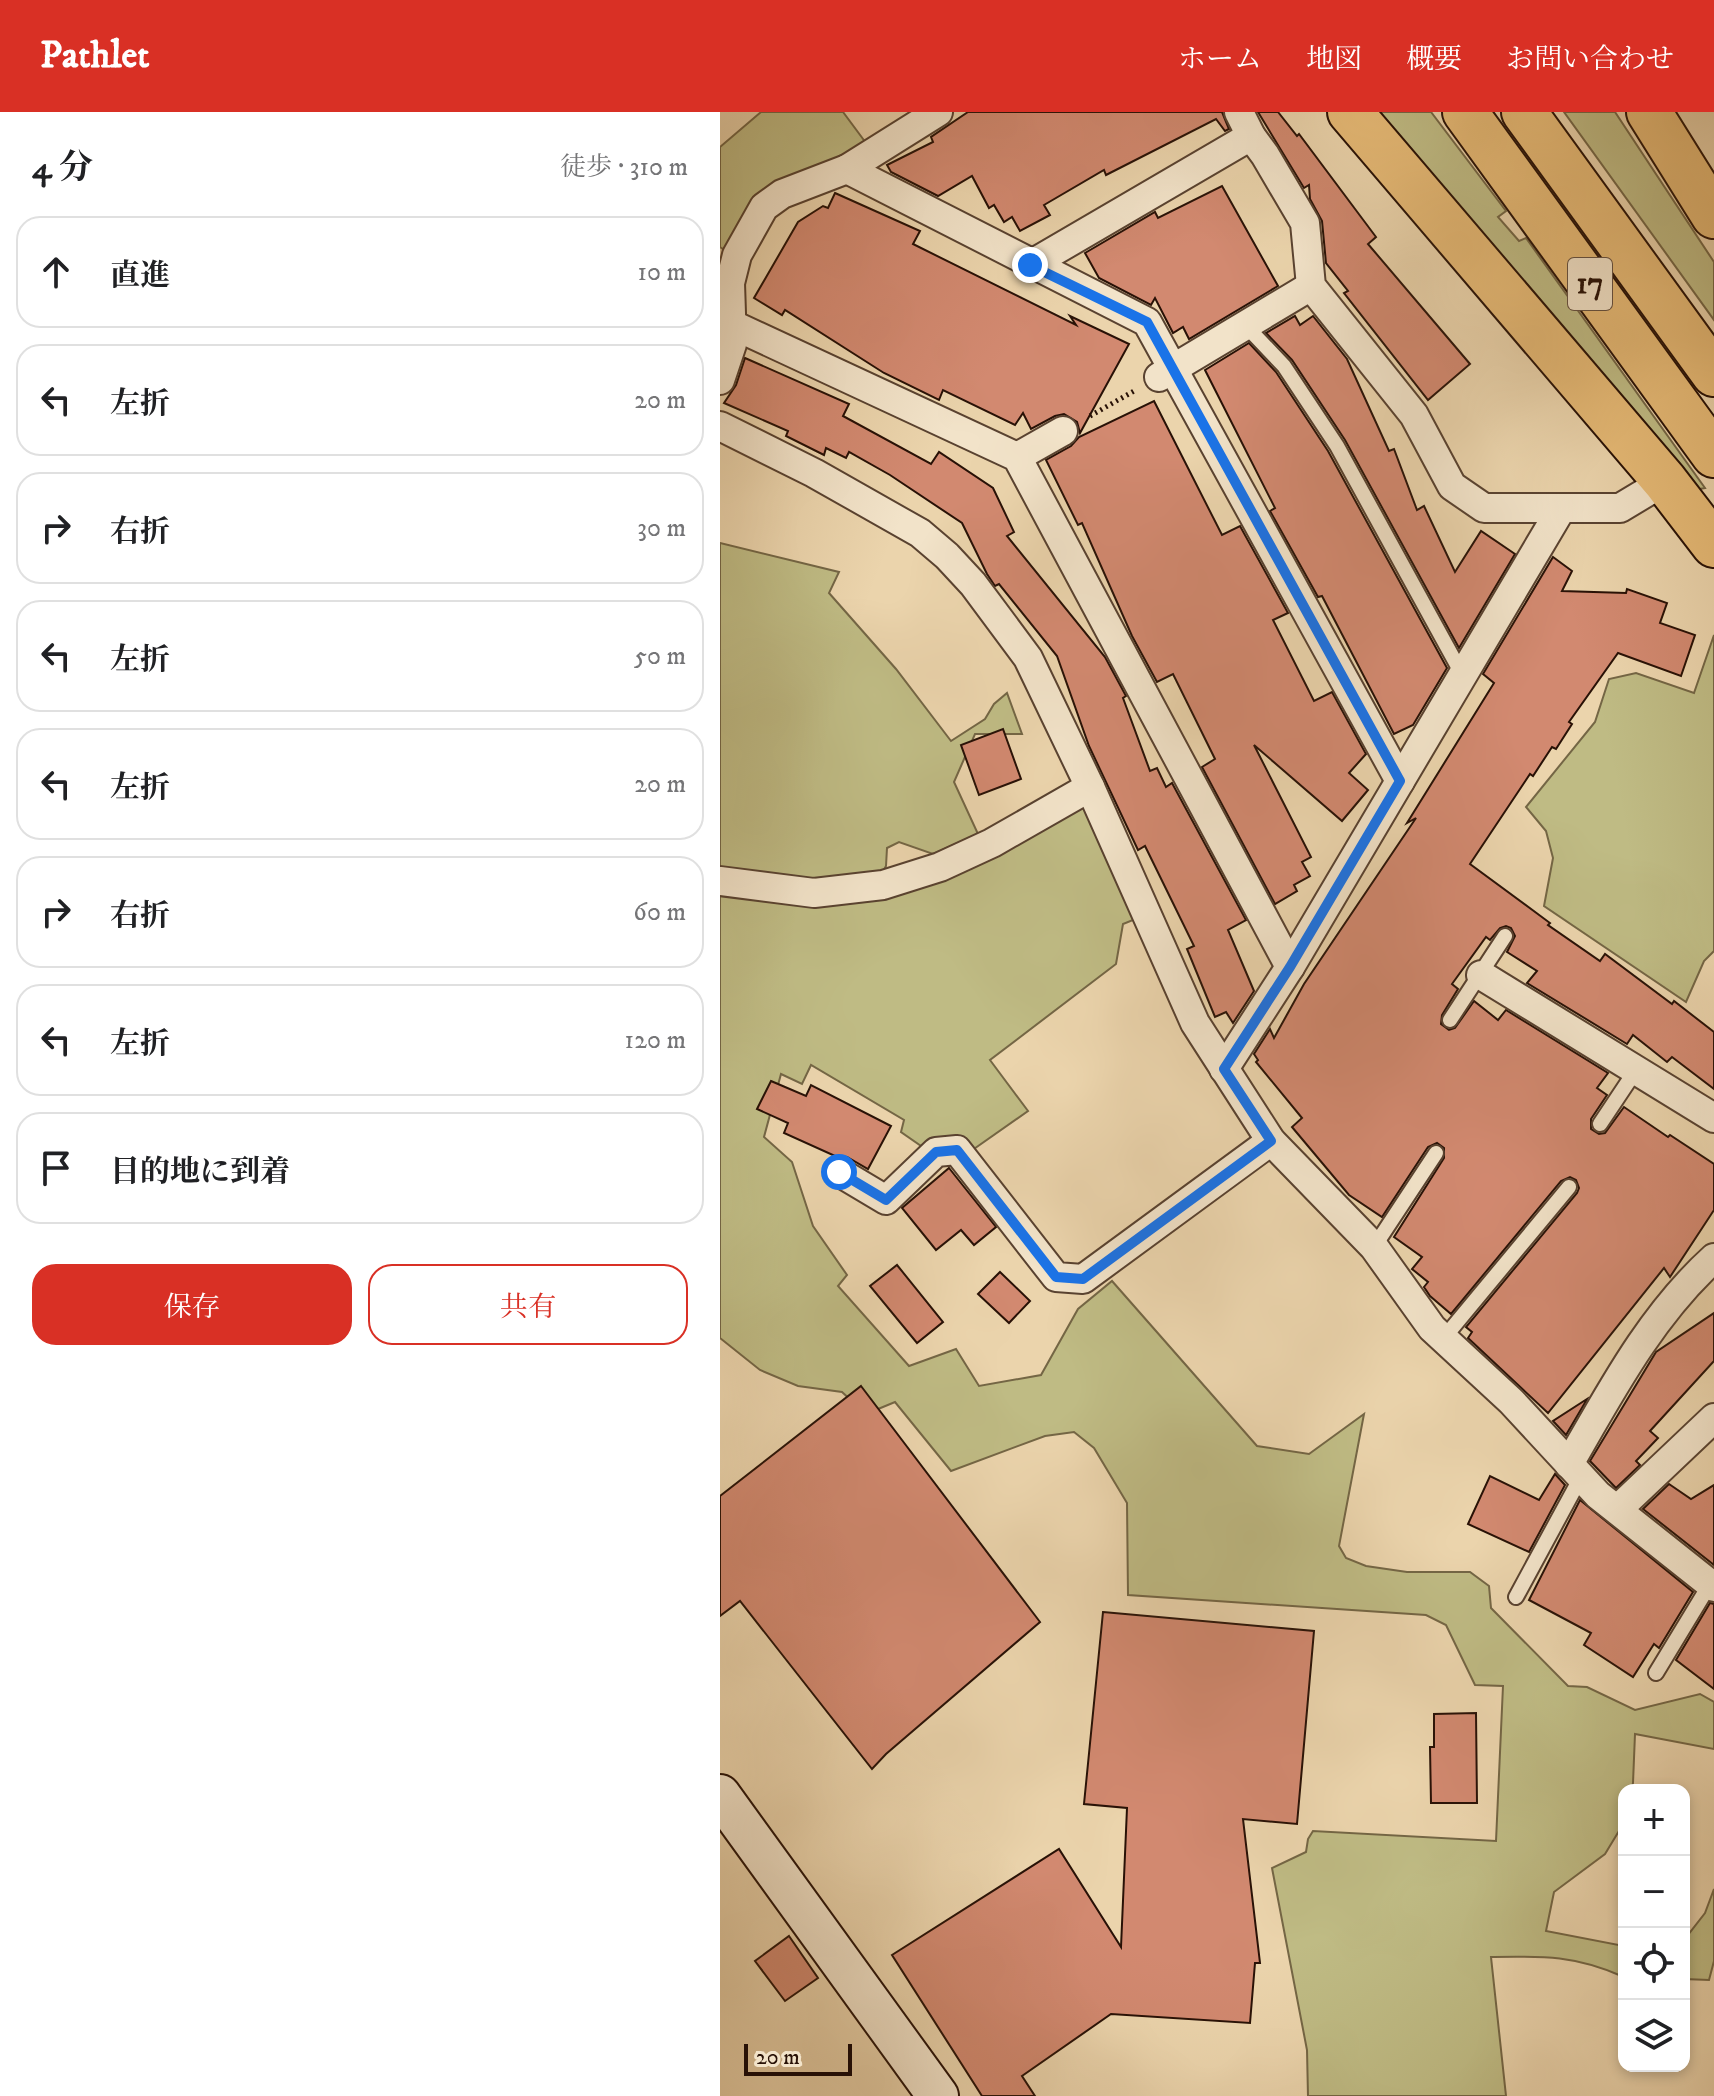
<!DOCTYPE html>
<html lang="ja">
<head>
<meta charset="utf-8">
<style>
	body { margin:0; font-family:"IM FELL DW Pica","Noto Serif JP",serif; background:#f2f2f2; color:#202124 }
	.controls { position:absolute; right:24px; bottom:24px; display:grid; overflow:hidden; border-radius:16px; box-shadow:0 4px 12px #0003 }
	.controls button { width:72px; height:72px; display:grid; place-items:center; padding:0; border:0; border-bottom:2px solid #e0e0e0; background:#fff; color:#202124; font:40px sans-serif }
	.scale { position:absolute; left:24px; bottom:20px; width:108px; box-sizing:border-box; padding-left:8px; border:4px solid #281106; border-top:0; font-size:22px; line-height:28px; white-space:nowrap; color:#281106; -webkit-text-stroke:6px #f2e3c9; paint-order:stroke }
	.stop { position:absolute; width:24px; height:24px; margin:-18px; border:6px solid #1a73e8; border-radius:50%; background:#fff }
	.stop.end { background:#1a73e8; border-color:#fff; box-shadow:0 2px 8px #0008 }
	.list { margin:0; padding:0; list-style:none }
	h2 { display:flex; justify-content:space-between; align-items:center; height:104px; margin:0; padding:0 32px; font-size:34px }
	h2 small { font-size:26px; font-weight:400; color:#757577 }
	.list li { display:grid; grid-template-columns:52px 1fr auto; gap:24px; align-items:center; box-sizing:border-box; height:112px; margin:0 16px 16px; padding:0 16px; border:2px solid #e0e0e0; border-radius:24px }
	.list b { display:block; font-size:30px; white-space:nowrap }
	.list em { font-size:26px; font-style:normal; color:#757577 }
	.actions { display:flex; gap:16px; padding:24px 32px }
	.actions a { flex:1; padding:18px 0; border:2px solid #d93025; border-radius:24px; text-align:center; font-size:28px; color:#d93025 }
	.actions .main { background:#d93025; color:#fff }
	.icon { flex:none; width:44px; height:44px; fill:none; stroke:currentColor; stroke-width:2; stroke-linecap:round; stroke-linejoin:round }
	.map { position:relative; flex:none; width:994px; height:1984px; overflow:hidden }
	header { display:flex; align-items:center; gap:48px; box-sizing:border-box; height:112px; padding:0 40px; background:#d93025; color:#fff }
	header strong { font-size:38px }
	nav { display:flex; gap:44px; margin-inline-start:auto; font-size:28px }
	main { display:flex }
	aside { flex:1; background:#fff }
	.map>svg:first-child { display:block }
	.green { fill:#bfbb84; stroke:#746645; stroke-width:2 }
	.building { fill:#d28970; stroke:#281106; stroke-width:2 }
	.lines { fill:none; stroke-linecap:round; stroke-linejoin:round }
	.lane-casing { stroke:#594230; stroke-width:18 }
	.street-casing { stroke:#594230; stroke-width:32 }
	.secondary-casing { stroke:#281106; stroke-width:44 }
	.primary-casing { stroke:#281106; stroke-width:48 }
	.path { stroke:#281106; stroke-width:5; stroke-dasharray:2 4; stroke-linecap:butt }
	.lane { stroke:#f2e3c9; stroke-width:14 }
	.street { stroke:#f2e3c9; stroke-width:28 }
	.secondary { stroke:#f2e3c9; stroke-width:40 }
	.primary { stroke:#e6ba76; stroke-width:44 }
	.route { stroke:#1a73e8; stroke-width:10 }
	.labels { text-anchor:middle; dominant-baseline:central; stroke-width:6; stroke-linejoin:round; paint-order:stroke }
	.shield { fill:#f2e3c9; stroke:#655040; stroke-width:2 }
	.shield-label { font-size:30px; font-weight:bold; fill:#281106 }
</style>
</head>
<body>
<header>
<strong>Pathlet</strong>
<nav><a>ホーム</a><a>地図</a><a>概要</a><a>お問い合わせ</a></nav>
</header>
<main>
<aside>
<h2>4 分<small>徒歩 · 310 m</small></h2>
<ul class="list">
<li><svg class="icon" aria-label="ahead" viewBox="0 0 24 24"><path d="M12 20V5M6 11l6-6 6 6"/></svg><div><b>直進</b></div><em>10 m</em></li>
<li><svg class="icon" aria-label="left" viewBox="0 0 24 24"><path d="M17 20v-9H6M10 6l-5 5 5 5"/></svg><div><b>左折</b></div><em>20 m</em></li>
<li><svg class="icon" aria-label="right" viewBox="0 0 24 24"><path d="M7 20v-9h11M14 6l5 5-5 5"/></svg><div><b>右折</b></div><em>30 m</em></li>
<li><svg class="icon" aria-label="left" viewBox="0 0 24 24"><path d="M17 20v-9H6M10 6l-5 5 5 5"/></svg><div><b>左折</b></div><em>50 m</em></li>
<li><svg class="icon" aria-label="left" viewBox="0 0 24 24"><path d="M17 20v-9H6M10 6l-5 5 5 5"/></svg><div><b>左折</b></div><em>20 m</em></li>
<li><svg class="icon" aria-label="right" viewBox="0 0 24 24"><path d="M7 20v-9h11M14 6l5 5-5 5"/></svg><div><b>右折</b></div><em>60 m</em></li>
<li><svg class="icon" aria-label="left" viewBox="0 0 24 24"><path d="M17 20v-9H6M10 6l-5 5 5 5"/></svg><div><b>左折</b></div><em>120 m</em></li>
<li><svg class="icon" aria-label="arrive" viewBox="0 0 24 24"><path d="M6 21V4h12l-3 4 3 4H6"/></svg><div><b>目的地に到着</b></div></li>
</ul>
<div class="actions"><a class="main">保存</a><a>共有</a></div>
</aside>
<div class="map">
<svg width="994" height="1984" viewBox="0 0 994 1984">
	<rect width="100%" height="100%" fill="#ebd4ac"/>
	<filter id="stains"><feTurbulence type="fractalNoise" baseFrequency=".0025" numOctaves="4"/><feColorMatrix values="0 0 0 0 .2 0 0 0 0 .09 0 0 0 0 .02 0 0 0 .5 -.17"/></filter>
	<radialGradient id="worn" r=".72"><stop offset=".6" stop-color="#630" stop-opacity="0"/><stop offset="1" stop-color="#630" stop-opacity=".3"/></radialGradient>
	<g class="green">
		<path d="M41,0h82l26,35 -28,13 -114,92 -7,-5v-100z"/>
		<path d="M644,0h67l75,99 -8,6 21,24 7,-3 179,250 -16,3z"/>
		<path d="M844,0h51l99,150v58z"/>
		<path d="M0,431l119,29 -10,21 67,76 55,72 34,-22 9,-15 13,-11 15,41h-47l-21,48 24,52 -45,20 -34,-12 -12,6 -1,18 -5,9 -43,7 -118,-14z"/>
		<path d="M994,523v316l-10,10 -18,41 -142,-96 9,-48 -7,-27 -20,-24 69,-85 14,-43 27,-6 58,20z"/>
		<path d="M370,687l53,117 -20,8 -7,40 -126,96 38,51 -57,40 -47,-3 -23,-16 3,-12 -93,-55 -9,19 -21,-10 -17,63 28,25 21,64 34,49 -9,11 71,80 47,-17 23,37 62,-11 37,-66 34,-28 145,165 52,8 55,-40 -25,132 7,12 20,8 41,6h63l19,14 2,22 77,78 19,1 48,23 65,-16 14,8v47l-79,-15 -2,49 -2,7h-7l-2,36 -17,28 -51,38 -8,39 78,15v31c-49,-22 -81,-21 -133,-20l15,139h-198l-1,-46 -35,-182 34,-16 2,-13 5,-8 183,10 7,-155 -28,-1 -29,-60 -20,-10 -298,-20 -1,-92 -33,-55 -20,-16 -29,4 -94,35 -56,-69 -29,12 -24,-22 -44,-6 -38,-16 -40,-32v-447l78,12z"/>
		<path d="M994,1777v72l-5,19 -25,-1 4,-44 17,-22z"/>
	</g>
	<g class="building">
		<path d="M248,0h254l7,17 -4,2 -9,-12 -110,56 -2,-5 -60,35 6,10 -30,16 -8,-14 -8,5 -10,-17 -5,3 -17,-32 -34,20 -47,-24 -4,-7 46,-23 -2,-5z"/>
		<path d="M538,0h20l19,24 2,-2 77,103 -8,7 102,120 -42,36 -84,-107 4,-2 -22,-28 -4,-42 -12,-22 -1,-14 -5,3z"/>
		<path d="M502,74l56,100 -89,53 -6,-12 -10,6 -18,-35 -4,7 -52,-27 -14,-25 70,-41 3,6z"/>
		<path d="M115,81l85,38 -7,13 163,81 -6,-9 59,28 -49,89 -3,-11 -13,-8 -9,2 -24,13 -8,-16 -8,12 -72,-35 -4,10 -55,-27 -99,-63 -3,5 -28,-17 44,-76 25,-16 5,2z"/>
		<path d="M575,204l5,9 13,-9 34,43 42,92 5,-2 23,61 7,-4 31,66 26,-41 34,23 -56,94 -114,-208 -53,-80 -26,-27z"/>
		<path d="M529,231l27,29 52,79 119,217 -34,57 -19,9 -72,-138 -4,1 -48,-86 5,-3 -70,-138z"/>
		<path d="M25,246l104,46 -6,12 88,48 8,-12 54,36 21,44 -7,4 98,121 21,39 -3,2 27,73 7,-3 9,19 6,-4 74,137 -18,10 26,61 -21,32 -7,-11 -11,5 -28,-68 7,-3 -49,-100 -7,4 -49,-104 -32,-90 -58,-72 -4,2 -8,-12 -25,-51 -72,-48 -41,-23 -3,6 -20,-10 -2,7 -38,-19 2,-5 -64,-28 12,-18z"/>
		<path d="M434,289l68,134 18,-9 48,87 -15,7 41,81 18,-9 34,62 -17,19 19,17 -26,31 -88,-76 57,112 -9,5 8,14 -16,9 3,6 -22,13 -73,-137 13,-8 -42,-85 -16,8 -25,-46 -50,-113 -4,2 -32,-65 25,-14 8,-9z"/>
		<path d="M833,445l19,14 -10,20 64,2 1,-4 40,14 -7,20 35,12 -14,41 -63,-23 -49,69 3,2 -16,25 -4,-2 -19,29 -3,-2 -60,90 80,59 -2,2 52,36 5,-7 67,50 2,-3 40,31v57l-42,-32 -5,5 -34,-27 -6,9 -100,-61 10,-12 -30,-19 8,-16 -4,-8 -5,-2 -6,2 -10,12 -4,-3 -34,47 6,5 -16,26 -1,9 8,6 6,-2 19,-27 24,19 8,-10 102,63 -11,15 10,7 -16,24v10l8,5 6,-1 19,-26 44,30 2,-2 44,29v46l-44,67 -6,-9 -116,145 -80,-75 4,-6 -6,-5 111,-134 2,-5 -3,-8 -6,-3 -9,4 -110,133 -21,-18 -6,-9 4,-5 -16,-13 10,-12 -28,-20 50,-79v-10l-7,-5 -9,4 -46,70 -33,-22 -57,-68 10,-9 -46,-56 2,-2 -4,-6 16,-25 4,9 30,-54 112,-166 -9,5 87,-140 -11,-9z"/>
		<path d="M283,617l18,50 -42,16 -18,-50z"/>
		<path d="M51,969l35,15 5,-11 80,41 -23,43 -21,-12 -12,-1 -51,-23 4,-10 -31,-14z"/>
		<path d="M229,1056l47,59 -22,18 -13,-15 -25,20 -34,-42z"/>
		<path d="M177,1153l46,57 -26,21 -47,-57z"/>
		<path d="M280,1160l30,29 -21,22 -31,-29z"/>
		<path d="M994,1201v48l-64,70 8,7 -22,23 4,4 -24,23 -26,-27 66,-109z"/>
		<path d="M141,1274l179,236 -154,132 -14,15 -132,-168 -20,15v-120z"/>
		<path d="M867,1287l-1,2 -20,34 -13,-14z"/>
		<path d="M835,1362l10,11 -36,67 -61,-28 22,-48 49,24z"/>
		<path d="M949,1372l22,15 23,-14v80l-71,-56z"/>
		<path d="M860,1388l113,92 -34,56 -5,-4 -21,33 -49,-32 7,-12 -62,-33z"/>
		<path d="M990,1491l4,1v85l-38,-29z"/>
		<path d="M383,1500l211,19 -17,193 -54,-5 17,144h-5l-5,60 -139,-9 -89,62 13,20h-53l-90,-141 167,-106 62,98 6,-139 -43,-4z"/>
		<path d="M756,1601l1,90h-46l-1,-56h4v-33z"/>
		<path d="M69,1824l29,42 -33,23 -30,-40z"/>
	</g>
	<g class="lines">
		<g class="lane-casing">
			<g id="lane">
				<path d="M526,214l38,40 53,80 125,228"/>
				<path d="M730,908l55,-84"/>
				<path d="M880,1012l36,-54"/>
				<path d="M654,1135l62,-94"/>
				<path d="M723,1227l126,-152"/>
				<path d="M796,1485l65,-120"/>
				<path d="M936,1561l54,-89"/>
			</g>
		</g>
		<g class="street-casing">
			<g id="street">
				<path d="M519,0l12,24 14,19 40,68 6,63 103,129 38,71 32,22h136l45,-27"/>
				<path d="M127,57l300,153 253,459"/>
				<path d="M310,153l221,-129"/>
				<path d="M13,213l284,132 273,510"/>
				<path d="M439,265l152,-91"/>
				<path d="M0,268l12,-36 -2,-61 7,-28 27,-48 18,-13 65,-25 91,-57"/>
				<path d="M0,314l94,47 106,60 27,23 26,28 55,74 62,129 105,236 76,118 103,106 58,81 79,73 87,94 116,92"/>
				<path d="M297,345l46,-26"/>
				<path d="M0,769l94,12 69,-8 57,-18 52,-24 98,-56"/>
				<path d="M761,863l233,143"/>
				<path d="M504,957l66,-102 271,-458"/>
				<path d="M119,1060l47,28 50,-48 21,-2 99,127 27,2 188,-138"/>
				<path d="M849,1352c42,-73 82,-149 145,-206"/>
				<path d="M898,1397l96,-91"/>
			</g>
		</g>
		<g class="secondary-casing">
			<path id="secondary" d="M0,1683l218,301"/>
		</g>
		<g class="primary-casing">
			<g id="primary">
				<path d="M630,0l315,369 49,64"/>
				<path d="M745,0l249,343"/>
				<path d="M804,0l190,262"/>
				<path d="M929,0l65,104"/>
			</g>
		</g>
		<path class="path" d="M370,304l44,-25"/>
		<use href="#lane" class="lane"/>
		<use href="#street" class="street"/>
		<use href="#secondary" class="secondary"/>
		<use href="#primary" class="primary"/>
	</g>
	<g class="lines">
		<path class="route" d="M119,1060l47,28 50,-48 21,-2 99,127 27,2 188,-138 -47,-72 66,-102 110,-186 -253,-459 -117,-57"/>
	</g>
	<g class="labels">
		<rect class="shield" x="848" y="146" width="44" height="52" rx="6"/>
		<g class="shield-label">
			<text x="870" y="172">17</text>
		</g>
	</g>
	<rect width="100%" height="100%" filter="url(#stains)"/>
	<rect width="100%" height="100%" fill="url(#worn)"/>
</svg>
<div class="controls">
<button>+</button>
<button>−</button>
<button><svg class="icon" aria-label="locate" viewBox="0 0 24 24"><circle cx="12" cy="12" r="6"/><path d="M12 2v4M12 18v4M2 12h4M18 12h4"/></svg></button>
<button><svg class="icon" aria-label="layers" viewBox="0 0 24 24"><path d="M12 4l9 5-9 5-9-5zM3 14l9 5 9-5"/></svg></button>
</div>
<div class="scale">20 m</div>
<div class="stop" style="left:119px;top:1060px"></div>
<div class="stop end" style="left:310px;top:153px"></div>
</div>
</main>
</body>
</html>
